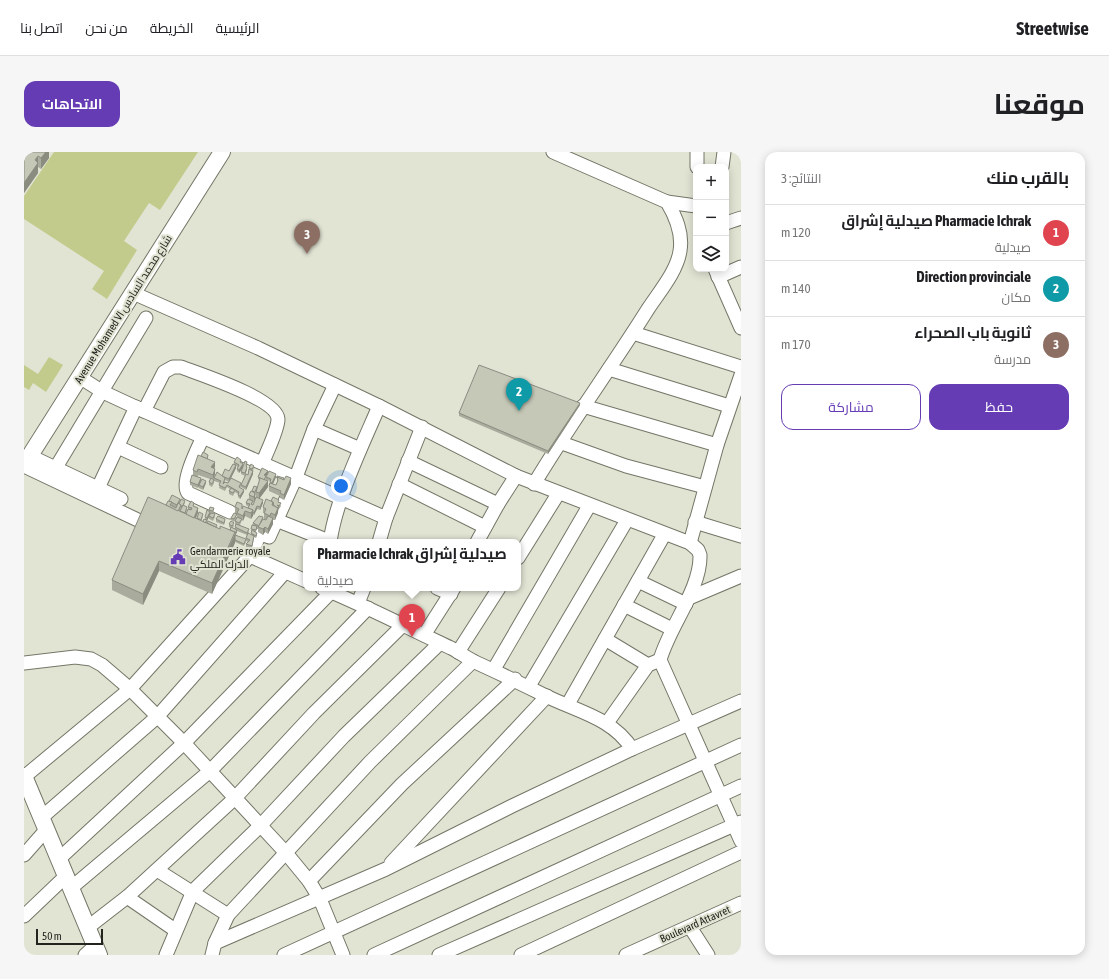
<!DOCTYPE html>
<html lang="ar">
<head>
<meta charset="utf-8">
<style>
	body { margin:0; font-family:"Asap Condensed",Cairo,sans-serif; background:#f6f6f6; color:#202124; direction:rtl }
	.controls { position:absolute; right:12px; top:12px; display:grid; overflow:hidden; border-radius:8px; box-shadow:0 2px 10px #0003 }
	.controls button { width:36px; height:36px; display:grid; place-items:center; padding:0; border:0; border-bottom:1px solid #e0e0e0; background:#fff; color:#202124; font:20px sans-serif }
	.scale { position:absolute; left:12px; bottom:10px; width:67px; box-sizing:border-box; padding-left:4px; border:2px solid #23241e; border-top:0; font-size:11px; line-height:14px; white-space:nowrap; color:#23241e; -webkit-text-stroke:3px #e1e4d3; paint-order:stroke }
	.you { position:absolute; left:317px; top:334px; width:14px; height:14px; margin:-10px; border:3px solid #fff; border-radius:50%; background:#1a73e8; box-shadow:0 0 0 6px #1a73e833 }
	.badge { display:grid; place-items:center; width:26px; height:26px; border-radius:50%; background:#653cb4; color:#fff; font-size:13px; font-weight:700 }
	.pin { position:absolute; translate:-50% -33px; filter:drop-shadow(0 1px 2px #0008) }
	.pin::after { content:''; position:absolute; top:21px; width:14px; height:12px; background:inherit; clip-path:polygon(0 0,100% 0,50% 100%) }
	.popup { position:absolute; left:279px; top:387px; width:218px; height:52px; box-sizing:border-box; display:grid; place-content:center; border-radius:8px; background:#fff; filter:drop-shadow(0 1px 3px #0005); font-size:13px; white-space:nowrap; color:#757577 }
	.popup b { font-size:15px; color:#202124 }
	.popup::after { content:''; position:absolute; left:50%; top:100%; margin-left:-8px; border:8px solid transparent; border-top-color:#fff }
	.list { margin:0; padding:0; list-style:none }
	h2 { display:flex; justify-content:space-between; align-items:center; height:52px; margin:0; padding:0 16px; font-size:17px }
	h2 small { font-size:13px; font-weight:400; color:#757577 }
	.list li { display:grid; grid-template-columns:26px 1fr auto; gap:12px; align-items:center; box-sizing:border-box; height:56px; padding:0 16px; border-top:1px solid #e0e0e0 }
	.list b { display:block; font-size:15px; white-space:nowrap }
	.list p { margin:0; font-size:13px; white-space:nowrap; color:#757577 }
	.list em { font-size:13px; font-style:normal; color:#757577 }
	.actions { display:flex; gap:8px; padding:12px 16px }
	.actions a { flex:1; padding:9px 0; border:1px solid #653cb4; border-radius:12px; text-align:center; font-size:14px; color:#653cb4 }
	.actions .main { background:#653cb4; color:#fff }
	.icon { flex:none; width:22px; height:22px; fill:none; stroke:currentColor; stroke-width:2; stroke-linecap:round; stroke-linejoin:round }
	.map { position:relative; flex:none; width:717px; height:803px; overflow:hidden; direction:ltr; border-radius:12px }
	header { display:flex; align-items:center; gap:24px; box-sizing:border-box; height:56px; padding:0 20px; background:#fff; border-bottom:1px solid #e0e0e0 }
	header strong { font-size:19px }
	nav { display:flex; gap:22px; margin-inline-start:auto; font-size:14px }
	.intro { display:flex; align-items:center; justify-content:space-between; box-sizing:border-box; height:96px; padding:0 24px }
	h1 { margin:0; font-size:28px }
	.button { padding:10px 18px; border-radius:12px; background:#653cb4; color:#fff; font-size:14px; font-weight:700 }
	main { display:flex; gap:24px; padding:0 24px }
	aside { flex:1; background:#fff; border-radius:12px; box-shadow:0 2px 10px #0003 }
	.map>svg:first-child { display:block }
	.green { fill:#c3cb8c }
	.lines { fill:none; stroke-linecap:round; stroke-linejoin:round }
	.minor-casing { stroke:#747667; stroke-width:15 }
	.major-casing { stroke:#747667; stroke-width:18 }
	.minor { stroke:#fff; stroke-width:13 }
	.major { stroke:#fff; stroke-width:16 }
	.wall { fill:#a9ac9d; fill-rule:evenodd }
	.shaded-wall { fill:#8a8c80 }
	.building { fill:#c5c8b7; stroke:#8a8c80 }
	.labels { text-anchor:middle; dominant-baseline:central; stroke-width:4; stroke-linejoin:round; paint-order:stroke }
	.street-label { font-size:11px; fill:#23241e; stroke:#e1e4d3 }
	.poi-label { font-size:11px; fill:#23241e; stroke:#e1e4d3; text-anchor:start }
</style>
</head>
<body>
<header>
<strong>Streetwise</strong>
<nav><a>الرئيسية</a><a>الخريطة</a><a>من نحن</a><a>اتصل بنا</a></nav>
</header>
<div class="intro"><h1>موقعنا</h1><a class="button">الاتجاهات</a></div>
<main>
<aside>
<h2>بالقرب منك<small>النتائج: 3</small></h2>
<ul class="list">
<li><span class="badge" style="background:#e0444e">1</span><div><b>Pharmacie Ichrak صيدلية إشراق</b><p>صيدلية</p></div><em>120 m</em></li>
<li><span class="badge" style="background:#0f9aa8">2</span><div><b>Direction provinciale</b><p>مكان</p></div><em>140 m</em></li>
<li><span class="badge" style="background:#8d6e63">3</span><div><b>ثانوية باب الصحراء</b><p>مدرسة</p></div><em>170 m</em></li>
</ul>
<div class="actions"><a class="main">حفظ</a><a>مشاركة</a></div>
</aside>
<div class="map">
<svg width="717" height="803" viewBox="0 0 717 803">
	<rect width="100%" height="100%" fill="#e1e4d3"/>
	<g class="green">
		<path d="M30,0h144l-38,58 -11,-7 -25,38 13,9 -30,49 -15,-10 12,-18 -80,-52v-23z"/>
		<path d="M25,205l14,8 -17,27 -13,-9 -4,7 -5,-3v-22l14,9z"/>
	</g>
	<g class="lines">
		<g class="minor-casing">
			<g id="minor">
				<path d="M673,0v15"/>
				<path d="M698,15l2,-15"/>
				<path d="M643,50l29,4"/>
				<path d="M702,71l15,-5"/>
				<path d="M691,117l26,59"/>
				<path d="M694,125l23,-10"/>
				<path d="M109,141l125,55 121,58 137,70 174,67 8,7 2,5c1,34 -31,72 -40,105l81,181"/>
				<path d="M609,181l108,34"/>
				<path d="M585,217l120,37"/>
				<path d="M57,226l22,14 41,19 242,107"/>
				<path d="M559,254l134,39"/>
				<path d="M120,259l20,-39 9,-5h8c18,7 96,32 97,52 0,11 -11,32 -15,43"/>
				<path d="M290,277l46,20"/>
				<path d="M179,285c-5,11 -23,46 -15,56l42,19"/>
				<path d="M535,290l67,24 79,21"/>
				<path d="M94,295l43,20"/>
				<path d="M6,304l91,43"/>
				<path d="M384,309l90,43"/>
				<path d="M0,314l118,56"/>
				<path d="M31,317l91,-151"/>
				<path d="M375,332l86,43"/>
				<path d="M510,332c36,-60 77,-116 114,-175 12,-18 29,-38 32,-58 3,-18 -4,-34 -13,-49l-114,-50"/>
				<path d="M74,336l38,-81"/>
				<path d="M252,368l53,21"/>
				<path d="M671,370l46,14"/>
				<path d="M306,390c6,-43 32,-96 49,-136"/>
				<path d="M355,390l7,-24 36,-91"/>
				<path d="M453,390l21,-38 18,-28"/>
				<path d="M666,391l27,-98 24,-70"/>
				<path d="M226,404l56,25"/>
				<path d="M494,406l40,-64"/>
				<path d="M614,429l48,23"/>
				<path d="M298,436c44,18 86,40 129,60 8,4 16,10 24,14 24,11 47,22 71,34 30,15 67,22 86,53"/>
				<path d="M413,436l14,6"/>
				<path d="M665,446l52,-22"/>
				<path d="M334,451l6,-15"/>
				<path d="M600,453l48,24"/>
				<path d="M400,483l30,-47"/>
				<path d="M581,487l43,26"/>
				<path d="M434,500l41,-64"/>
				<path d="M0,511l51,-6 16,2 11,6 28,24 54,54 102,110 23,28 11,18 23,56"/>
				<path d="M470,517l95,-163"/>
				<path d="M505,534l98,-166"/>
				<path d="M544,552l96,-169"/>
				<path d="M583,571l41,-58 12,-5"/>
				<path d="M0,625l106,-88 120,-133 9,-20 2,-2 8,3 27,-60 18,-48 21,-44"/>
				<path d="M17,666l116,-101 128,-145"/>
				<path d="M0,703l22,-25"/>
				<path d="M36,706l124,-115 147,-151"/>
				<path d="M367,711l156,-167"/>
				<path d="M133,718l71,45"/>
				<path d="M285,729l93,-97 113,-105"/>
				<path d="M47,736l139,-117 158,-163"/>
				<path d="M103,745l48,33"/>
				<path d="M0,764l42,-40"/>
				<path d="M666,775l18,28"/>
				<path d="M63,776l40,-31 107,-98 80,-86 89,-88"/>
				<path d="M191,791l13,-28 142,-153 103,-101"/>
				<path d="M61,803l10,-9"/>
				<path d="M142,803l27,-64 67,-65 84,-90 96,-93"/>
				<path d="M188,803l3,-12 171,-74 126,-63 120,-57 109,-48"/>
				<path d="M260,803l457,-210"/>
				<path d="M350,803l367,-169"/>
				<path d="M415,803l302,-133"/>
				<path d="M497,803l220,-103"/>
				<path d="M602,803l115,-52"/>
			</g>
		</g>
		<g class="major-casing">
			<g id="major">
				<path d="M0,313l198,-313"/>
				<path d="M0,624l75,179"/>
			</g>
		</g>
		<use href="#minor" class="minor"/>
		<use href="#major" class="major"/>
	</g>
	<g class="wall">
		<path d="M0,0h25v6l-8,11 -3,-2v6l-14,20z"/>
		<path d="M556,253l-32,49 -89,-38v-3z"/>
		<path d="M177,304l7,1v2l7,8 -1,1 1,6 -2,6h1v-2l8,-2 7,-5 5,-7v-2h7v1l2,4 4,-2v4l-2,7 -4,-2v-2l2,-5 -4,6 -2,-2v-2l1,-2 -2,-1v2l-5,10 10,7 7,-10 1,-7h5l-1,3v3l-7,16 -5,-3v-1l-1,2 4,4 -4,7 -2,-2v-3l-3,-2 -2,4 -4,-2v-3l1,-2 -3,-2 -2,4 -6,-3 1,-5 -6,-2v2l-2,4 -3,-2v-3l1,-3 -12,-4v2l3,4 -3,7 -8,-3v-3l3,-7v-5zM201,328l4,2 -1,1 -3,-1z"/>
		<path d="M244,322l-3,2 1,3 -1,1 3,7 -9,12 4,4 -3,7 -3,-1 -3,6h-1l-2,4 -6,-3 -2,5 -1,-1 -2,5 9,7 -1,2 3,1 1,-4 -1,-2 2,-6 10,-4 3,1v-1h-2v-6h-1v-6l8,-6 8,1 2,4 -2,3 -4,11h-2v4l-5,10 -3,-2 -2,3 -5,-3v-3l-1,-1 -1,4 1,4 -1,2 -2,-1 -2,12 -6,-2v-3l2,-2 -2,-1v-3l1,-3 -10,-4 -1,4 10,7 -2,4 -9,-4 -23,52 -53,-23 -16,34 -31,-15v-10l57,-79h11l-1,3 6,-1 -1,2 3,5 -2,4h1l2,-5v-2l6,-1 2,12 7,-1 -2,4h2l2,-2v-2l4,-6v-1l5,1 -1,3 2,3 -2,4 -4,-2v-3l2,-3h-1v2l-3,6v-1v3l13,6 10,1 1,-2 -2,-1v-3l5,1 -1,3h2l1,-3 -1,-1v-3l2,-4v-3l-2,-1v-6l14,1v-1l-3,-2v-2l3,-4v-4l3,-3v-1l5,-3 3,-8 -2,-1v-2zM232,341v4l-3,8h-1l1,-3h1l1,-3z"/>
		<path d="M242,325h10l-3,7 3,1 1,-2v-5h7v2l7,4 -7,16 -4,-2v-2l-11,-5v-5l1,-5 -4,-1z"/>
		<path d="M182,331l-3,7 -4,-2v-3z"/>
		<path d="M213,365l-3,5 -3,-2v-2z"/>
		<path d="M192,367l9,3 -1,3 -8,-3z"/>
	</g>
	<g class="shaded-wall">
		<path d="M21,0h4v6l-8,11v-11z"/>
		<path d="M14,4v17l-14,20v-10l11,-23z"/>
		<path d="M556,251v2l-32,49v-3z"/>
		<path d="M191,310v5l-4,6v-6z"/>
		<path d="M219,312v3l-4,6v-3z"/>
		<path d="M212,313v3l-7,14v-3z"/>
		<path d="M223,315v2l-2,7v-3z"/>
		<path d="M191,317v5l-2,6v-5z"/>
		<path d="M229,319v3l-7,16v-3z"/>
		<path d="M244,319v3l-4,4v-3z"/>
		<path d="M252,322v3l-4,9v-3z"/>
		<path d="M177,326v3l-3,7v-3z"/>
		<path d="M267,326v6l-7,16v-5z"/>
		<path d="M182,329v2l-3,7v-3z"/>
		<path d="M244,329v6l-9,12v-6z"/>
		<path d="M220,338v2l-4,7v-3z"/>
		<path d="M231,341v6l-1,3v-5z"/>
		<path d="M239,348v3l-3,7v-3z"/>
		<path d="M233,354v3l-3,6v-2z"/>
		<path d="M174,356v5l-5,12v-5z"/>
		<path d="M254,356v5l-3,7v-5z"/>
		<path d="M229,358v6l-2,3v-6z"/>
		<path d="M221,359v5l-2,5v-5z"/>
		<path d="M186,360v3l-3,6v-3z"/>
		<path d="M249,366v6l-5,10v-5z"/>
		<path d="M241,375v5l-2,3v-6z"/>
		<path d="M213,378v2l-2,4v7l-23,51v-11z"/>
		<path d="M135,409v10l-16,34v-11z"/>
	</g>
	<g class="building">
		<path d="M0,0h22l-5,6 -3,-2 -3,4 3,3 -14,20z"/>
		<path d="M455,213l101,38 -32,48 -89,-38z"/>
		<path d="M179,300l5,3 -1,4 -6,-3z"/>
		<path d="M174,303l17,7 -4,5 4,2 -2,6 -15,-6 -1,3 -4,-2z"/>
		<path d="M213,305l4,3 -1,2 3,2 -4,6 -2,-1 2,-4 -5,-3z"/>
		<path d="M221,309l2,1 -1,4 1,1 -2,6 -4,-1z"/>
		<path d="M209,312l3,1 -7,14 -7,-3 3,-7 4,2z"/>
		<path d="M227,312l3,2 -2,3 -3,-1z"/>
		<path d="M238,316l6,3 -4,4 2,1 -2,4 -6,-3z"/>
		<path d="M225,317l4,2 -7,16 -5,-2 5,-11 2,1z"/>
		<path d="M245,319l7,3 -4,9 -2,-1 1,-3 -5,-2z"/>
		<path d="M193,320l8,6 -2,6 2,-2 3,1 3,-5 10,5 -2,4 5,3 -4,6 -2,-1 1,-3 -12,-7 -2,3 -6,-3 2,-4 -7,-3z"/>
		<path d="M168,323l9,3 -3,7 -8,-3z"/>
		<path d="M253,324l7,2 -1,2 -6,-3z"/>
		<path d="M262,324l5,2 -7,17 -4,-2 1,-2 -12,-5 1,-3 6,2 2,-5 -1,-3 7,3z"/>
		<path d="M187,326l3,2 -2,4 -3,-2z"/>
		<path d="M236,326l8,3 -9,12 -3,-1z"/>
		<path d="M178,327l4,2 -3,6 -4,-2z"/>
		<path d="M230,334l3,1 -2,5 -3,-1z"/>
		<path d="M207,336l4,2 -2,3 -4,-2z"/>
		<path d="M227,339l4,2 -1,4 -5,-2z"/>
		<path d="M148,343l8,4 -3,6 -8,-4z"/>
		<path d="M124,345l72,32v-3l15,6 -23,51 -53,-22 -16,33 -31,-14z"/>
		<path d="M232,345l7,3 -3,7 -3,-1 -3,7 -1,-1v-2l-5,-2 2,-4 -4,-1 2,-4 5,2 -2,3 2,1z"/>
		<path d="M249,345l6,3 -1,2 3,1 -2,3 -2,-1 2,2 -1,2v-1l-4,-2 -1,-4 -2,-1z"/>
		<path d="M157,347l4,2 -3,6 -1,-1v-1l-2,-1z"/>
		<path d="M242,347l7,3 -1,3 6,3 -3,7 -4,-2 -1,3 -6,-3 2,-4 -3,-2z"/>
		<path d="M144,349l4,1 -2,3 6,3 2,-5 3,2 -3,6 -12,-6z"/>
		<path d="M167,349l3,2 -1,3 5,2 -4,10 -8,-4 2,-5 3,1 1,-2 -4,-1z"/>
		<path d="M213,350l5,2v5l1,-3 10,4 -2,3 -6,-2 -2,5 -6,-3 2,-4 -4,-2z"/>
		<path d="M159,353l4,2 -2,6 -5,-2z"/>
		<path d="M186,355l4,1 -1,3 -4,-1z"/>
		<path d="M183,358l3,2 -3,6 -2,-1z"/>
		<path d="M175,360l4,2 -2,6 -4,-2z"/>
		<path d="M187,361l4,1 -2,4 -4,-2z"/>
		<path d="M210,361l3,1 -3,5 -3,-1z"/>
		<path d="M194,364l7,3 -1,4 -8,-4z"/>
		<path d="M235,364l4,1 -4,9 -6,-3z"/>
		<path d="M244,364l5,2 -5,11 -3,-2 -2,2 -5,-2 5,-8 3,1z"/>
		<path d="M213,365l5,2 -3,4 -4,-2z"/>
		<path d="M180,367l3,1 -2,3 -2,-2z"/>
		<path d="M184,369l9,4 -1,2 -9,-4z"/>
		<path d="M207,369l3,2 -2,3 -3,-2z"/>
		<path d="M212,372l13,5 -2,4 -12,-6z"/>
		<path d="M228,373l5,1 -1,4 -5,-1z"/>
		<path d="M207,375l6,3 -2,3v-1l-5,-2z"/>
		<path d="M228,378l5,3 -1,3 -5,-3z"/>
		<path d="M224,381l6,3 -2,10 -6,-2 4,-4 -4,-2z"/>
		<path d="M211,383l11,4 -2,5 -9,-4z"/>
	</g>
	<defs>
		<g id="civic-bare" transform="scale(1.2)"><path d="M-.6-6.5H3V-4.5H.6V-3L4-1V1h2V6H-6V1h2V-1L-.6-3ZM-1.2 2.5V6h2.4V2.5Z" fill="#653cb4" stroke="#e1e4d3" stroke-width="2.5" paint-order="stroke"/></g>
	</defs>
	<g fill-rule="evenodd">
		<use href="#civic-bare" x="154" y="405"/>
	</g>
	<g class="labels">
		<g class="street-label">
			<text transform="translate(99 157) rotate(-58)">Avenue Mohamed VI شارع محمد السادس</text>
			<text transform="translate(671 772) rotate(-24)">Boulevard Attavret</text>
		</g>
		<g class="poi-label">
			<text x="166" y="399">Gendarmerie royale<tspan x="166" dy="13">الدرك الملكي</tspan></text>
		</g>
	</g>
</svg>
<div class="controls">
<button>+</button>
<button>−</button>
<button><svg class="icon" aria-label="layers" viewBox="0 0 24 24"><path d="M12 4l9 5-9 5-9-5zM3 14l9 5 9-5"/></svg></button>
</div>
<div class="scale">50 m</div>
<div class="you"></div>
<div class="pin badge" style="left:388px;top:485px;background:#e0444e">1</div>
<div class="popup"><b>Pharmacie Ichrak صيدلية إشراق</b>صيدلية</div>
<div class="pin badge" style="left:495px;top:259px;background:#0f9aa8">2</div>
<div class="pin badge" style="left:283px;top:102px;background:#8d6e63">3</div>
</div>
</main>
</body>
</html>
